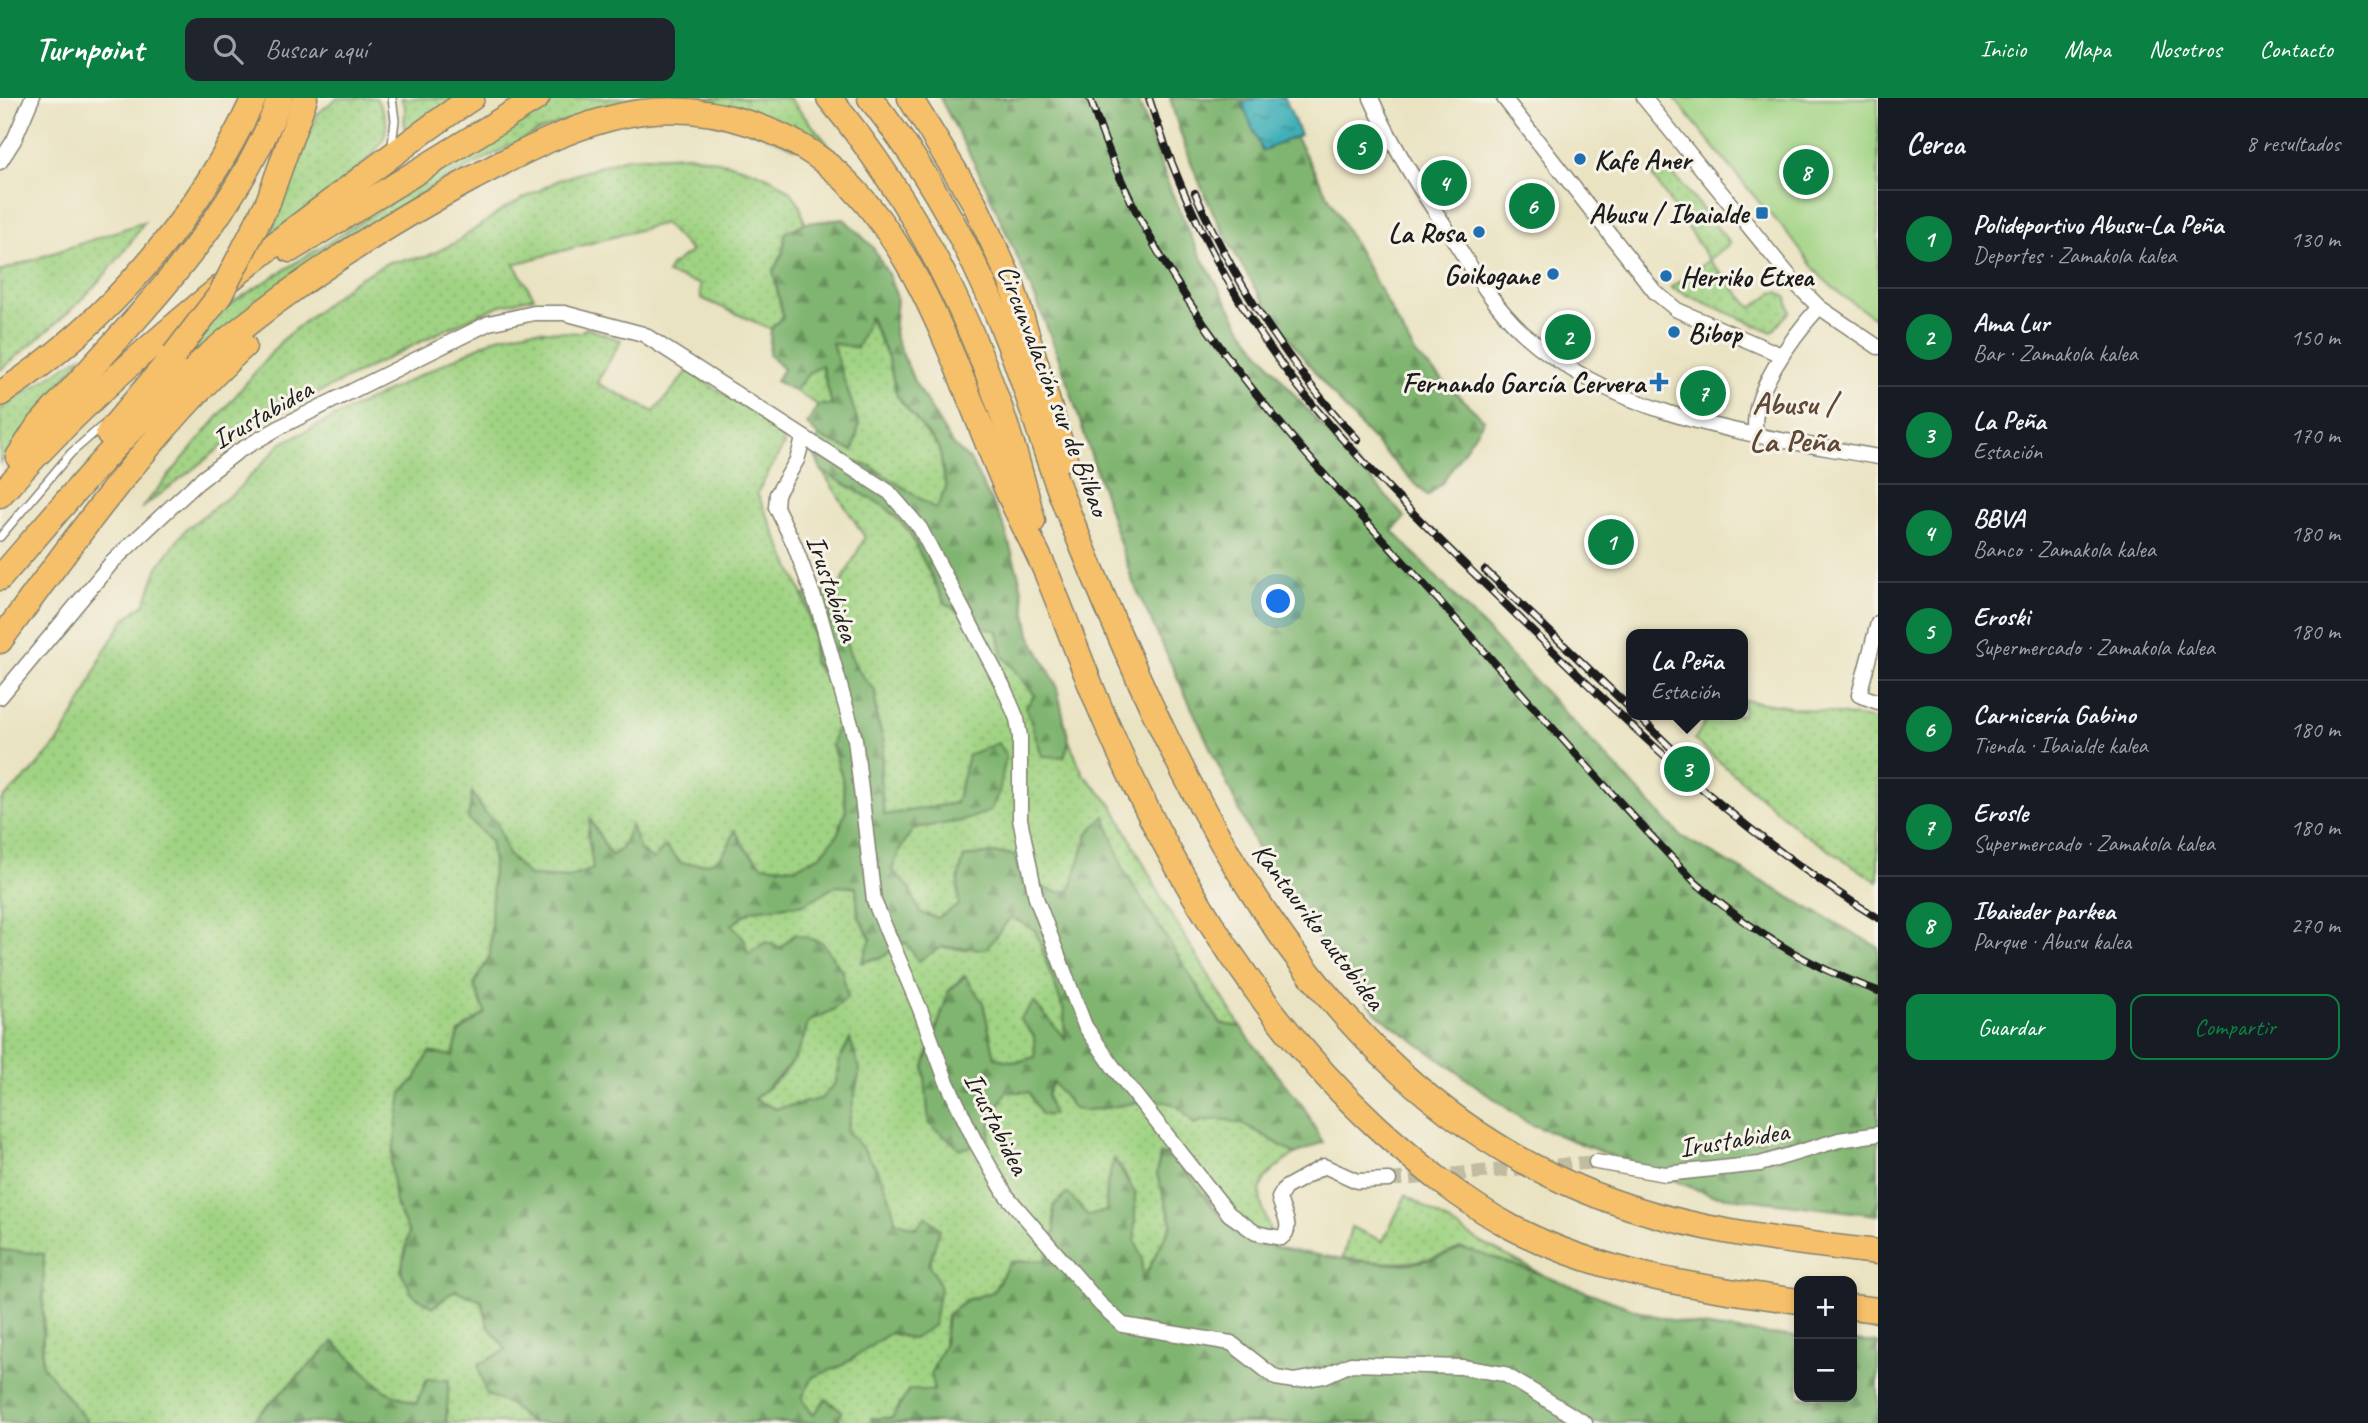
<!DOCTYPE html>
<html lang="es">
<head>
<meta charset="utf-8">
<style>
	body { margin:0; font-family:Caveat,sans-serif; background:#20242c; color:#f1f3f6 }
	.controls { position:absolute; right:21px; bottom:21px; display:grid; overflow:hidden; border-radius:14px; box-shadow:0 4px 10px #0003 }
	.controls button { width:63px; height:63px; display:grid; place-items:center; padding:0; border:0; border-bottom:2px solid #363941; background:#171b24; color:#f1f3f6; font:35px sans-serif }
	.you { position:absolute; left:1279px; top:504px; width:24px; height:24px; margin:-18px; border:5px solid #fff; border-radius:50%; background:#1a73e8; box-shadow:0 0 0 10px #1a73e833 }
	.badge { display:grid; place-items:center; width:46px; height:46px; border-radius:50%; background:#0b8043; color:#fff; font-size:23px; font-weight:700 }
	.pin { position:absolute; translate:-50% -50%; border:4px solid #fff; box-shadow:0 2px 7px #0006 }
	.popup { position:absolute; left:1626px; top:531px; width:122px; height:91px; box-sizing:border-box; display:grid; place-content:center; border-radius:14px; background:#171b24; filter:drop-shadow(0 2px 5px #0005); font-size:23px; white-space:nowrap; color:#9ea1a6 }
	.popup b { font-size:26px; color:#f1f3f6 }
	.popup::after { content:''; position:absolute; left:50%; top:100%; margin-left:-14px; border:14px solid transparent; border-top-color:#171b24 }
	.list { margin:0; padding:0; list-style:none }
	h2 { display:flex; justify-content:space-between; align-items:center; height:91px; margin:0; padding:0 28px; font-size:30px }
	h2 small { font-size:23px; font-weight:400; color:#9ea1a6 }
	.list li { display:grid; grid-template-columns:46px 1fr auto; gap:21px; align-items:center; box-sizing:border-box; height:98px; padding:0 28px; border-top:2px solid #363941 }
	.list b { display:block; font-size:26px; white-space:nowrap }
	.list p { margin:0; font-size:23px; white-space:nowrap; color:#9ea1a6 }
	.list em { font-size:23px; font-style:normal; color:#9ea1a6 }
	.actions { display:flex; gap:14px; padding:21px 28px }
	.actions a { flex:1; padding:16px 0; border:2px solid #0b8043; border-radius:14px; text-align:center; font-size:24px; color:#0b8043 }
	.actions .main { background:#0b8043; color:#fff }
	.icon { flex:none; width:38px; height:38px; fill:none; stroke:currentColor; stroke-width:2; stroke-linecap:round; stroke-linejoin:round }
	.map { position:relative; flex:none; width:1878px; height:1325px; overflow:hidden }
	header { display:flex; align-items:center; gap:42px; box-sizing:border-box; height:98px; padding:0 35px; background:#0b8043; color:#fff }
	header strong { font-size:33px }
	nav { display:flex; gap:38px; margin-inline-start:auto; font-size:24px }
	.search { width:490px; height:63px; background:#20242c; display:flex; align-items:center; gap:18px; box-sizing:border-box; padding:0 24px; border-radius:14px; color:#9ea1a6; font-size:26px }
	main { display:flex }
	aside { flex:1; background:#171b24 }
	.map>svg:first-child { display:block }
	.grass { fill:url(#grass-dots); stroke:#5e7850; stroke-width:2 }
	.forest { fill:url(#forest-firs); stroke:#4e6846; stroke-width:2 }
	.park { fill:#a0d383; stroke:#5e7850; stroke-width:2 }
	.water { fill:url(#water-ripples); stroke:#2e666a; stroke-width:2 }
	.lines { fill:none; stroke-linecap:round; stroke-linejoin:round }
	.street-tunnel { stroke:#c1bba1; stroke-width:14; stroke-dasharray:14 7; stroke-linecap:butt }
	.lane-casing { stroke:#83806f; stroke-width:10 }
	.street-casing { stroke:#83806f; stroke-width:17 }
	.highway-casing { stroke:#83806f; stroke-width:27 }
	.lane { stroke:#fff; stroke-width:7 }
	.street { stroke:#fff; stroke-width:14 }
	.highway { stroke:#f6c06b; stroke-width:24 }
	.rail-casing { stroke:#1c1c1c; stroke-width:8 }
	.rail { stroke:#f7f3e8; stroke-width:5; stroke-dasharray:16; stroke-linecap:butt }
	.highway-bridge-casing { stroke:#83806f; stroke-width:27; stroke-linecap:butt }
	.highway-bridge { stroke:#f6c06b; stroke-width:24 }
	.poi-dot { fill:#1f6fb2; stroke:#f7f3e8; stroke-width:2.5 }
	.labels { text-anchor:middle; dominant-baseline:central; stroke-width:6; stroke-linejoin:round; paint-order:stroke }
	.poi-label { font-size:28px; font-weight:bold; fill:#1c1c1c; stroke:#f7f3e8; text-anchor:end }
	.street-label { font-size:28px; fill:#1c1c1c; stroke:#f7f3e8 }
	.quarter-label { font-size:32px; font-weight:bold; fill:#604838; stroke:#f7f3e8 }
</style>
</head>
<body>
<header>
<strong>Turnpoint</strong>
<div class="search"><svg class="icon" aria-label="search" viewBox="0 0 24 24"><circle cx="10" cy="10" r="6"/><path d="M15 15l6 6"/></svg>Buscar aquí</div>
<nav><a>Inicio</a><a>Mapa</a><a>Nosotros</a><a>Contacto</a></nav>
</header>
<main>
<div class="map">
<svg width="1878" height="1325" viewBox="0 0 1878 1325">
	<defs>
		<pattern id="grass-dots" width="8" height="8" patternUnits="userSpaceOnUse" patternTransform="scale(1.75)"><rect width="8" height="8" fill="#a0d383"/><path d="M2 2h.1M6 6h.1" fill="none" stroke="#89b571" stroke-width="1.8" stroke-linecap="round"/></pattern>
		<pattern id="forest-firs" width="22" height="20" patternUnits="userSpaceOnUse" patternTransform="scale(1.75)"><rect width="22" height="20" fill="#80b571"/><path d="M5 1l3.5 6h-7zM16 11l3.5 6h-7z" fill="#68925c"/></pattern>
		<pattern id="water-ripples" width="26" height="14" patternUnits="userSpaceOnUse" patternTransform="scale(1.75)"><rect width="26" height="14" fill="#3fb0b8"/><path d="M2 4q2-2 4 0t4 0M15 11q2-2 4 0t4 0" fill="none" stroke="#348e95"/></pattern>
	</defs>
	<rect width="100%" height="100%" fill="#f7f3e8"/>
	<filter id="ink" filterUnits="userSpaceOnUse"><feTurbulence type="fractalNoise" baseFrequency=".0143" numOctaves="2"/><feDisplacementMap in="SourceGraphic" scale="14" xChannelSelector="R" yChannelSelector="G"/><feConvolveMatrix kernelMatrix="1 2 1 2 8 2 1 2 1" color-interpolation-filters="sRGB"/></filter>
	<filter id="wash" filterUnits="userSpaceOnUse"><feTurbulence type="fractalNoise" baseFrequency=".00686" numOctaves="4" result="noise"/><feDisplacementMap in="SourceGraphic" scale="28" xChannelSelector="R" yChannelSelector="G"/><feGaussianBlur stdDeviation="1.57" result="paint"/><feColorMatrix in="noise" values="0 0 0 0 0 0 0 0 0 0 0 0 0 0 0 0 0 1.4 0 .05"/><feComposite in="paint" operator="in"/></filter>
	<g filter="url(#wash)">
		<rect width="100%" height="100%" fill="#eae3c2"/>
		<g class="grass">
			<path d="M337,0h39c7,11 13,23 9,36 -8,30 -89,81 -115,101l47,-121z"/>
			<path d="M401,0h56l-53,40 1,-32z"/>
			<path d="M558,0h231l61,72 -175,-71 -67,7 -71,26 -101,52 -93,59 -170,128 41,-57z"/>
			<path d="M688,57c32,6 92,16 110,47 3,6 5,14 7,21l-20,11 -2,19 -10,18 10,45 -12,13 -70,-31 -1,-14 -33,-10 4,-8 20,-15 -27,-28 -150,41 20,33 -36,9 -62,28 -166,83 -38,22 -91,70 142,-170 71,-58 35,-19 37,-5 29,-14 50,-35 54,-28 67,-22z"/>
			<path d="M1659,59l71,86 -21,17 43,48 20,-15 7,-1 8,6 3,13 -18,21 -101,-44 38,-28 -56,-83 1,-14z"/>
			<path d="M144,124c-40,64 -86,101 -144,148v-99z"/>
			<path d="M869,218l19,42 9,38 42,52 7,40 -10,21 -64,-42 -59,-15 6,-15 34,14 6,-26 -28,-83z"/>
			<path d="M586,230l35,12 -24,43 57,29 34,-41 93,59 3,15 -27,48 46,102 11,41 -1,27 15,19 11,32 -7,31 10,32 4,33 -9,25 -16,20 -26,13 -33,-3 -17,-17 -38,18 -53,-5 -14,-11 -19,-1 -10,7 -20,-36 -3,15 6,34 -26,9 -39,-2 -21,-21 -11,-32 -13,-11 -11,-18 -5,25 22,21 3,22 -3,93 -16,30 12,28 -27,19 -6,24 -24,-3 -14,26 -13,14 -7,110 14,30 -8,38 81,30 6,24 19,26 -21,43 24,11 21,18h-85l3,-43 -32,24 -32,-13 -51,-49 -84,81h-162l-46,-58 2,-52 -44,-65v-447l31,-28 28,-32 26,-46 18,-42 22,-34 20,-16 13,-36 28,-38 50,-38 46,-48 216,-106 32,-7 49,3z"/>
			<path d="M83,257l-83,109v-55z"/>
			<path d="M821,266l11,41h-14l-23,-14 13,-17z"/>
			<path d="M822,373l65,37 21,22 37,73 37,23 16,5 5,25 33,39 28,62 5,-16 14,33 30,32 55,104 73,117 -20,-3 -97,-153 -19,-55 -17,17 -18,58 -12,1 -37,-9 -6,-28 -22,-2 -29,4 -6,23 1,25 -21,13 -18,-5 -11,-26 -17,-17 8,-21 14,-21 49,-7 -7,-18 -72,12 -4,-38 4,-34 -8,-28 -1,-25 -18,-17 -10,-27 -10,-55 28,-54z"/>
			<path d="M1743,602l135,20v162l-75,-49 -109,-93 16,-25h33z"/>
			<path d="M836,788l20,1 2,28 13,24 -8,23 18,-5 26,-15 11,19 24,-14 23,3 46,-33 24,13 29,81 1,29 -17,-22 -14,18 1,21 -18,5 -22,-4 -12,-55 -19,-27 -15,15 -25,75 68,52 14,-26 23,-1 12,24 11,-1 -5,-19 6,-13 21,27c31,6 79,-19 105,-2 5,4 10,11 15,16 41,-14 67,12 101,31 -51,35 -35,38 -21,91 -43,-9 -41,-27 -70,-51 -12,-9 -33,-14 -47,-20l15,49 -31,60c1,-16 -2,-27 -6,-42 -7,-39 10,-44 -21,-82l-7,25 -1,27 -18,5 -21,-23 -14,13 2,24 -10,30 -35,2 -17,30 -27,8 -19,15 -3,30 -13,28 3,18 -24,-2 -18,29h-20v5h-35l5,-12 -29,4 -11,-18 11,-21 28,-10 49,-33 23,6 20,-14 7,-40 -11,-20 10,-36 -23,-1 -21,-7c-6,-37 -22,-63 -48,-90l6,-30 -14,-40 -3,21 -15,17 -46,10 -21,-10c32,-25 45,-37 54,-77l25,-12 -53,-62 -32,7 -17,-30 21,-15 52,-6z"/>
			<path d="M1406,1097l76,48 60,31 -81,-26c-44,19 -72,16 -118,10l8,-31 32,14z"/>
		</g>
		<g class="forest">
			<path d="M940,0h197l33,91 28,62 44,78 54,68 109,120 -12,14 288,305 197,111v268l-167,-20 -183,-72 -151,-109 -107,-138 -138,-296 -69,-211 -26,-67 -54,-122z"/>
			<path d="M1170,0h104l142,257 68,65 -42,63 -14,13c-111,-106 -218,-247 -258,-398z"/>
			<path d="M844,121l28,27 17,30 8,22 -3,36 20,47 38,63 18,16 34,66 16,54 10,55 26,49 13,57 -5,16 -22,-1 -16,-49 9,-12 -32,-39 -5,-25 -16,-5 -37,-23 -37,-73 -21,-22 -65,-37 -9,-19 59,15 64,42 10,-21 -7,-40 -42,-52 -9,-38 -18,-41 -13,31 -25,-5 27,82 -6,26 -34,-14 -12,-13 11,-19h14l-10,-40 -14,9 -13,17 -19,-10 7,-12 -14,-14 2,-26 12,-13 -10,-45 10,-18 2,-20 20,-10z"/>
			<path d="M837,493c7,40 6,69 38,99l1,25 8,28 -4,34 4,38 72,-12 12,-48 30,-12 8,13 -7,37 -9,18 -27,10 -49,7 -14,21 -8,21 17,17 11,26 18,5 21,-13 -1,-25 6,-23 29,-4 22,2 6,28 37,9 12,-1 18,-58 17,-17 19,55 97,153 20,3c19,27 40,52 61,78 8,10 12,25 21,37l-28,12c-34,-19 -60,-45 -101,-30 -5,-6 -10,-13 -16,-17 -25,-17 -73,8 -104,2l-21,-27 -6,13 6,20h-12l-12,-23h-23l-14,26 -4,25 -28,6 -31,-25 -5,-57 25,-76 16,-15 18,27 12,55 22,4 18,-5 -1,-21 -14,-17 14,-17 31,37 -1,-28 -29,-81 -24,-13 -25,32 -44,-2 -24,14 -12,-19 -25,15 -19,5 9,-23 -13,-24 -2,-28 -20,-1 -32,18 -52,6 -20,15 12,14 4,15 18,-12 14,6 15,-14 27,8 20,29 6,26 -15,13 -25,12c-10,43 -23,49 -54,77l21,10 46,-10 15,-17 3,-21 11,-22 10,31 -13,61c26,27 42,53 48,90l21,7 10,-12 14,13 -11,36 11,20 -6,40 -21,14 -23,-6 -49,33 -28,11 -11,21 11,17 13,-16 16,12 -5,12h-306l-21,-18 -24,-11 -8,-29 28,-15 -18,-25 -6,-24 -27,-11 -22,17 -21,-13 -11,-23 8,-38 -14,-30 -4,-39 11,-71 14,-14 13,-27 24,4 6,-24 26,-19 -11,-28 16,-30 3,-93 -3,-22 -22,-21 4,-27 12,20 13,11 11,32 21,21 39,2 25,-9 -5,-34 2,-16 21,37 10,-7 10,-24 9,25 13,10 12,-14 16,17c35,3 41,-1 54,-33l10,18 17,17 33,3 26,-13 16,-20 9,-25 -4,-33 -10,-32 7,-31 -11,-32 -15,-19 1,-27 -11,-41z"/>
			<path d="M1160,1056l15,1c21,29 43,66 75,84 17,10 126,26 149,25 22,0 41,-7 62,-16 62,17 120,43 181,64 48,16 106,20 157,25v60h53v-56l26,2v80h-1006l-1,-5h21l18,-29 24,2 -3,-18 13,-28 3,-30 19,-15 27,-8 17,-30 35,-2 10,-30 -2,-24 15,-13 20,23 18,-5 1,-27 7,-25 21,34v47l7,19v23l30,-59 -15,-49z"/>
			<path d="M0,1150l2,2 42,4 -2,111 46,58h-88z"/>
			<path d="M334,1244l51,49 31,13 11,-25 22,1 -3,43h-196z"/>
		</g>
		<path class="park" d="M1674,0h204v222c-23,-15 -48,-31 -65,-53 -11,-14 -34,-48 -46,-55z"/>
		<path class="water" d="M1256,0h29l15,37 -38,16 -20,-48z"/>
	</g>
	<g filter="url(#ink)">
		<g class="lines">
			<path class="street-tunnel" d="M1389,1082l207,-18"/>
			<g class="lane-casing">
				<g id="lane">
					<path d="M392,0l3,22 -3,25"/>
					<path d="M0,439l71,-84 30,-26"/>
				</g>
			</g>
			<g class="street-casing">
				<g id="street">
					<path d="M1371,0c20,46 46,87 74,128 23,36 46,78 78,107 96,87 232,102 355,124"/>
					<path d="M1504,0l151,194 22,18 104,45"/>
					<path d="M1644,0l151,185 24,24 59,40"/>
					<path d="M0,64l14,-22 18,-42"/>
					<path d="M1756,335c-8,-38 39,-99 63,-126"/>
					<path d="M803,341l-6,21 -20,34 -1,13 18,37 25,67 36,128 19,162 46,108 26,71 29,61 31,54 94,109 23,21 108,18 45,35 18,3 30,-5 27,-12 111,3 42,7 81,49"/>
					<path d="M1878,525l-19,72 19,7"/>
					<path d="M0,599l113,-136 84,-78 40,-31 45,-26 207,-103 45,-10h30l79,21 246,158 31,36 83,158 14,33 3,18v82l16,79 49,128 29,42 115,146 27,19 25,5c14,-10 1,-26 -2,-40l6,-10 39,-22 33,15 32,-1"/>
					<path d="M1596,1064l69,12 95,-10 79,-24 39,-6"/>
				</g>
			</g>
			<g class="highway-casing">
				<g id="highway">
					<path d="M829,0c100,120 168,271 204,423"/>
					<path d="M870,0c59,74 107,162 141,251 21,53 35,110 57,163 106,261 235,560 513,677 94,40 197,52 297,63"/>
					<path d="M910,0l64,104 37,80 54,176"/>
					<path d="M268,104l37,-104"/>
					<path d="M290,152l247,-152"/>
					<path d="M0,296c110,-72 199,-178 254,-296"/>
					<path d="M108,335l66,-78"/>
					<path d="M18,359l18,-28c89,-101 197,-201 244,-331"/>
					<path d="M0,397c99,-112 215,-207 334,-296 45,-34 91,-70 138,-101"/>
					<path d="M0,480c63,-72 123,-146 194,-210 86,-76 179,-136 279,-190 53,-28 109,-58 169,-66 71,-9 153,18 203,68 83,82 116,206 162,310 12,28 27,54 39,82 22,52 40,106 63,157 64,145 150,289 267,397 42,38 85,74 135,101 89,47 190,61 288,74"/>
					<path d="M0,543c75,-103 151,-208 244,-295"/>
					<path d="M1852,1209l26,3"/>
				</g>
			</g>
			<use href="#lane" class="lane"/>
			<use href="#street" class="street"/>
			<use href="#highway" class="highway"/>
			<g class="rail-casing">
				<g id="rail">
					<path d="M1090,0c63,203 213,354 353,507 83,93 165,187 252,277 55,49 114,85 183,109"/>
					<path d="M1149,0c38,122 102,240 188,335 65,72 136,139 205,207 105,102 210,202 336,278"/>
					<path d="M1195,95c39,88 96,176 163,247"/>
					<path d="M1485,472l146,139"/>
					<path d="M1637,617l58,56"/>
				</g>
			</g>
			<use href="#rail" class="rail"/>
			<g class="highway-bridge-casing">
				<path id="highway-bridge" d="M174,257l46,-60 48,-93"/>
			</g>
			<use href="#highway-bridge" class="highway-bridge"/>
		</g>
	</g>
	<g class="poi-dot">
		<circle cx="1580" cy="61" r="7"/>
		<rect x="1755" y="108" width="14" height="14" rx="3.5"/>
		<circle cx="1479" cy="134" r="7"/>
		<circle cx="1553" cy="176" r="7"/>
		<circle cx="1666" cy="178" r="7"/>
		<circle cx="1674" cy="234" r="7"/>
		<path d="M1655.5 273.5h7v7h7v7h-7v7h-7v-7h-7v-7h7z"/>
	</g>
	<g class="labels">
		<g class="poi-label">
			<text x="1594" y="61" text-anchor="start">Kafe Aner</text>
			<text x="1748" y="115">Abusu / Ibaialde</text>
			<text x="1465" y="134">La Rosa</text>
			<text x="1539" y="176">Goikogane</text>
			<text x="1680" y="178" text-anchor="start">Herriko Etxea</text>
			<text x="1688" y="234" text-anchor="start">Bibop</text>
			<text x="1645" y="284">Fernando García Cervera</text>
		</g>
		<g class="street-label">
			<text transform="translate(1054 292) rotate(69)">Circunvalación sur de Bilbao</text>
			<text transform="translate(262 316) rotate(-30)">Irustabidea</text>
			<text transform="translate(833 490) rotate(71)">Irustabidea</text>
			<text transform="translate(1319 828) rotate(53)">Kantauriko autobidea</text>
			<text transform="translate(997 1025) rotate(63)">Irustabidea</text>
			<text transform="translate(1734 1041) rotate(-9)">Irustabidea</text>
		</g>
		<g class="quarter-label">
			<text x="1794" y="305">Abusu /<tspan x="1794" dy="37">La Peña</tspan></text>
		</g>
	</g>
</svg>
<div class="controls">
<button>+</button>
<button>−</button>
</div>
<div class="you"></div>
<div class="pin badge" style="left:1611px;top:444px">1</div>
<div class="pin badge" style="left:1568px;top:239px">2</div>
<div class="pin badge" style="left:1687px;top:671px">3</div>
<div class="popup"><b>La Peña</b>Estación</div>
<div class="pin badge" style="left:1444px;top:85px">4</div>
<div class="pin badge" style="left:1360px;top:49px">5</div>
<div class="pin badge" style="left:1532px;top:108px">6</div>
<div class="pin badge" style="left:1703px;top:295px">7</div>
<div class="pin badge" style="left:1806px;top:74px">8</div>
</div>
<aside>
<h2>Cerca<small>8 resultados</small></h2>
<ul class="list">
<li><span class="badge">1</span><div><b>Polideportivo Abusu-La Peña</b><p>Deportes · Zamakola kalea</p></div><em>130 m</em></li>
<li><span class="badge">2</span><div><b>Ama Lur</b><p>Bar · Zamakola kalea</p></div><em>150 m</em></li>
<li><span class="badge">3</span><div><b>La Peña</b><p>Estación</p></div><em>170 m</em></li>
<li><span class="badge">4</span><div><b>BBVA</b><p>Banco · Zamakola kalea</p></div><em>180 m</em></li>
<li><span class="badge">5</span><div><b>Eroski</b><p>Supermercado · Zamakola kalea</p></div><em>180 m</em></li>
<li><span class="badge">6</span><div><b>Carnicería Gabino</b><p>Tienda · Ibaialde kalea</p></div><em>180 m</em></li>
<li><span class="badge">7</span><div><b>Erosle</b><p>Supermercado · Zamakola kalea</p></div><em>180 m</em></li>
<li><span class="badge">8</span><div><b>Ibaieder parkea</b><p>Parque · Abusu kalea</p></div><em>270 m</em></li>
</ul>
<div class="actions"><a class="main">Guardar</a><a>Compartir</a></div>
</aside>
</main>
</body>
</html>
